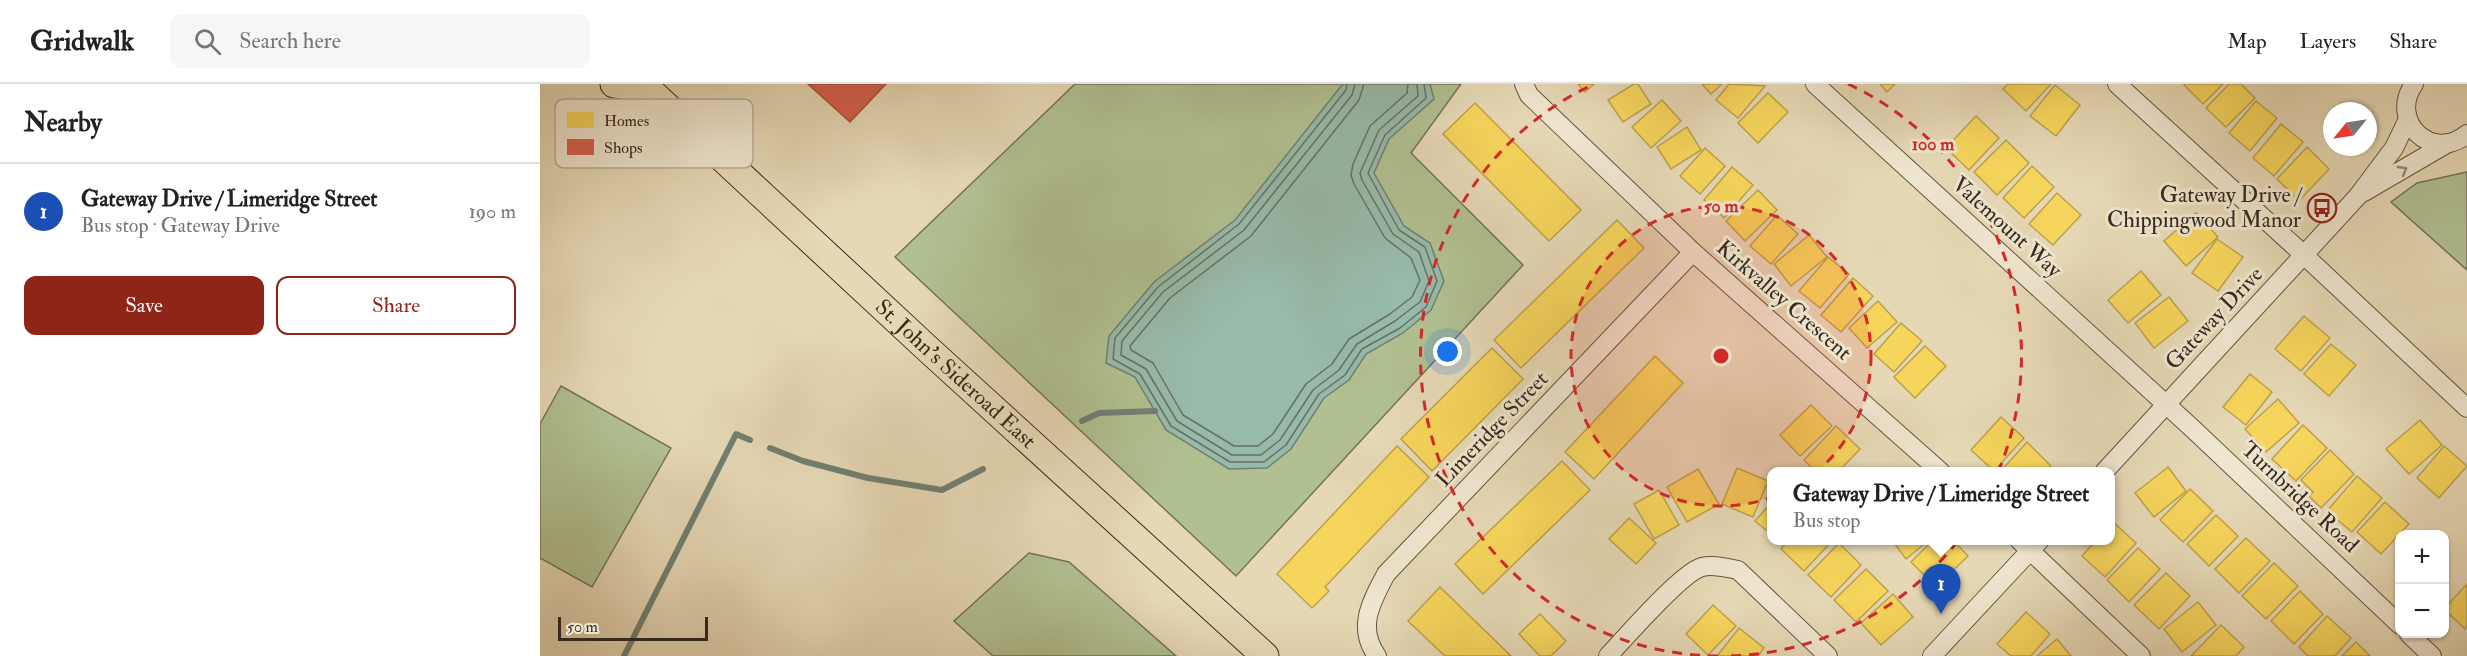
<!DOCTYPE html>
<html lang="en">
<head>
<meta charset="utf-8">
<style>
	body { margin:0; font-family:"IM FELL Double Pica",serif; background:#f6f6f6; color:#222 }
	.controls { position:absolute; right:18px; bottom:18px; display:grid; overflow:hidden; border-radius:12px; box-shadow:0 2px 4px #0004 }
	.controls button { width:54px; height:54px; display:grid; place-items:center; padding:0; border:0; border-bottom:2px solid #e0e0e0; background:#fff; color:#222; font:30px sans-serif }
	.compass { position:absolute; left:1783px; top:18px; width:54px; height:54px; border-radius:50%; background:#fff; box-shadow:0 2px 4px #0004; rotate:240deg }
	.scale { position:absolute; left:18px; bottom:15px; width:150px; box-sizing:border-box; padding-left:6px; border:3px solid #37291f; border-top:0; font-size:16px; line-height:21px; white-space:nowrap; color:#37291f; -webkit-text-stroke:4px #efe6cf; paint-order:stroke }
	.you { position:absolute; left:908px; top:268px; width:21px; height:21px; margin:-15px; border:4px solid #fff; border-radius:50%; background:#1a73e8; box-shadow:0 0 0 9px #1a73e833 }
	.badge { display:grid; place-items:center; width:39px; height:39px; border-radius:50%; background:#8f2418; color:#fff; font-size:20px; font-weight:700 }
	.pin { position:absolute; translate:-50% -50px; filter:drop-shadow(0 2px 3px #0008) }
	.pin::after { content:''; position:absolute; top:32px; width:21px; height:18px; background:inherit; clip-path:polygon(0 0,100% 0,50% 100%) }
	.popup { position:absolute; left:1227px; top:383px; width:348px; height:78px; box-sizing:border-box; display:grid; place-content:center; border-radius:12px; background:#fff; filter:drop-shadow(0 2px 4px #0005); font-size:20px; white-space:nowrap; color:#767676 }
	.popup b { font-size:22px; color:#222 }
	.popup::after { content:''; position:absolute; left:50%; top:100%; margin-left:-12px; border:12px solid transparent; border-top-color:#fff }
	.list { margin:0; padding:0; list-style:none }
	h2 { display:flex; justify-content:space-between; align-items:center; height:78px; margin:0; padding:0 24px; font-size:26px }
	h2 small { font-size:20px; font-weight:400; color:#767676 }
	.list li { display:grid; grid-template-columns:39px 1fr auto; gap:18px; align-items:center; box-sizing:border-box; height:96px; padding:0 24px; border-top:2px solid #e0e0e0 }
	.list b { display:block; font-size:22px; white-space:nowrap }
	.list p { margin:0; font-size:20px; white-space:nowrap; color:#767676 }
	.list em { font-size:20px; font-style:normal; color:#767676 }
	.actions { display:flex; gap:12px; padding:18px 24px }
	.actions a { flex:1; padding:14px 0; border:2px solid #8f2418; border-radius:12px; text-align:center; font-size:21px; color:#8f2418 }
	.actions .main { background:#8f2418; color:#fff }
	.icon { flex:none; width:33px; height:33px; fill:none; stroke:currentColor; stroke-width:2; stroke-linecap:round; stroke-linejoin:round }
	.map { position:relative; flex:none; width:1927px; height:572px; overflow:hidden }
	header { display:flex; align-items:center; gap:36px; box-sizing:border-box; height:84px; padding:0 30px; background:#fff; border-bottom:2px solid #e0e0e0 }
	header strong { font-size:28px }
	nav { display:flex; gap:33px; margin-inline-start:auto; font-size:21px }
	.search { width:420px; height:54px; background:#f6f6f6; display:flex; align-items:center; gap:15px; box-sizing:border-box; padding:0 21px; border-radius:12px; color:#767676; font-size:22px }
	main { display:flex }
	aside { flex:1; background:#fff }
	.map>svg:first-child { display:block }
	.green { fill:#b1c091; stroke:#747458; stroke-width:1.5 }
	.water { fill:#97baaa; stroke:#718072; stroke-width:1.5 }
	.homes { fill:#f6d55c; stroke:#bda14a; stroke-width:1.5 }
	.shops { fill:#d6604d; stroke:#a6503f; stroke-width:1.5 }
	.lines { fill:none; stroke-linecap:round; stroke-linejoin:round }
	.shore { stroke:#677264; stroke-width:1.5 }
	.stream { stroke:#718072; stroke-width:6 }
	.street-casing { stroke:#635544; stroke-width:20 }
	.primary-casing { stroke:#37291f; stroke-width:29 }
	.street { stroke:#efe6cf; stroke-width:18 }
	.primary { stroke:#e6d8b5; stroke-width:27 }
	.oneway { stroke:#938877 }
	.ring { fill:none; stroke:#d62828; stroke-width:3; stroke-dasharray:10 8 }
	.labels { text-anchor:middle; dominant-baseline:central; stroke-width:6; stroke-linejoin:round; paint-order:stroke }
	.poi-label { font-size:22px; fill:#37291f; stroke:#efe6cf; text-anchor:end }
	.street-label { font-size:22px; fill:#37291f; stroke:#efe6cf }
	.key { fill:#efe6cf; stroke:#b8ad9a; stroke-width:1.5 }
	.key-label { font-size:16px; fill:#37291f }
	.centre { fill:#d62828; stroke:#efe6cf; stroke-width:3 }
	.ring-label { font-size:18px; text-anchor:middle; font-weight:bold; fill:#d62828; stroke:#efe6cf; stroke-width:6; stroke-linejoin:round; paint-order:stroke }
</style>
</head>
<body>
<header>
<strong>Gridwalk</strong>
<div class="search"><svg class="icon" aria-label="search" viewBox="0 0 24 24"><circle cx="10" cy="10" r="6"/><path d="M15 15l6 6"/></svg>Search here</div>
<nav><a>Map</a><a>Layers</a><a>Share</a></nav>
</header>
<main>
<aside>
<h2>Nearby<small></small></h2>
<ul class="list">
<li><span class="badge" style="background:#1a4fb4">1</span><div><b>Gateway Drive / Limeridge Street</b><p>Bus stop · Gateway Drive</p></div><em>190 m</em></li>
</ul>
<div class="actions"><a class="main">Save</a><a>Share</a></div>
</aside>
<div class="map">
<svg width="1927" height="572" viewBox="0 0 1927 572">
	<rect width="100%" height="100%" fill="#e6d8b5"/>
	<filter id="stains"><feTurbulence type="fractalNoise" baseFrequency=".00333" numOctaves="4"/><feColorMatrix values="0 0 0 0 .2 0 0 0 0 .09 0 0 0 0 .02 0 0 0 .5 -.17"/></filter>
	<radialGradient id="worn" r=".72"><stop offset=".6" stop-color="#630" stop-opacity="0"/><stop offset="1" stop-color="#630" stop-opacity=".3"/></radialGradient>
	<g class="green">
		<path d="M535,0h386l-50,69 112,112 -287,311 -341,-319z"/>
		<path d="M1927,88v98l-76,-68 26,-19z"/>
		<path d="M21,302l110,62 -79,139 -52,-29v-134z"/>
		<path d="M489,469l40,9 107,94h-183l-39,-35z"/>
	</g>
	<path class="water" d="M806,0h84l4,15 -45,40 -15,34 30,53 26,17 14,38 -13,29 -28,23 -37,21 -17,26 -25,18 -33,51 -24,19 -38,1 -63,-39 -31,-53 -29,-14 3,-27 45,-54 81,-62 107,-135z"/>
	<g class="homes">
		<path d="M1038,0h16l-9,8z"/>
		<path d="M1094,0h4l13,20 -28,18 -15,-22z"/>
		<path d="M1162,0h20l-11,10z"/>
		<path d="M1189,0l36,2 -27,32 -22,-18z"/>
		<path d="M1340,0h15l-8,8z"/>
		<path d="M1468,0h43l-25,27 -23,-22z"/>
		<path d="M1645,0h38l-20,20 -19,-19z"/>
		<path d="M1689,0h12l14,14 -29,29 -20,-19z"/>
		<path d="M1515,1l25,20 -24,31 -26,-20z"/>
		<path d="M1228,9l20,19 -30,31 -20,-20z"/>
		<path d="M1122,16l19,21 -30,27 -19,-21z"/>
		<path d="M1716,17l21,17 -27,33 -21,-18z"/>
		<path d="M935,19l106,107 -32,31 -106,-107z"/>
		<path d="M1436,32l23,22 -30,32 -23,-22z"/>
		<path d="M1741,40l22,18 -29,34 -21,-18z"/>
		<path d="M1147,43l14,23 -30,19 -14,-22z"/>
		<path d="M1466,56l23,23 -32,32 -23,-23z"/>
		<path d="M1767,63l22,22 -30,32 -22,-22z"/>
		<path d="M1165,64l20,18 -25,28 -20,-18z"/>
		<path d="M1492,82l22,21 -30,31 -21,-20z"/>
		<path d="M1192,83l21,18 -29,33 -20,-18z"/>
		<path d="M1218,106l19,20 -32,31 -19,-20z"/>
		<path d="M1517,109l24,22 -28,30 -24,-21z"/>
		<path d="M1656,129l22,24 -32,29 -22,-25z"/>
		<path d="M1237,131l21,19 -27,30 -21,-18z"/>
		<path d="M1077,136l27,28 -123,120 -27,-28z"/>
		<path d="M1269,151l18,22 -36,29 -17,-22z"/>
		<path d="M1677,155l26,18 -25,34 -26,-18z"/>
		<path d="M1288,173l21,17 -29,34 -21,-17z"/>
		<path d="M1601,187l20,24 -33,28 -20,-23z"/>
		<path d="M1313,194l20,18 -32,36 -20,-17z"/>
		<path d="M1629,213l19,24 -34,27 -19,-25z"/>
		<path d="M1338,217l19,21 -30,26 -18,-20z"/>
		<path d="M1764,232l26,22 -29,33 -26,-22z"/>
		<path d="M1361,239l21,18 -28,31 -20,-18z"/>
		<path d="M1791,260l25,21 -27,31 -25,-22z"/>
		<path d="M1385,262l21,20 -31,32 -21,-21z"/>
		<path d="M952,264l31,31 -91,92 -31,-32z"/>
		<path d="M1115,272l28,27 -89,96 -29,-27z"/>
		<path d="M1710,290l22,18 -26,33 -23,-18z"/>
		<path d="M1738,315l21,24 -33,29 -21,-23z"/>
		<path d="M1271,321l21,21 -32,30 -20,-21z"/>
		<path d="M1461,333l23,21 -30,33 -23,-21z"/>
		<path d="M1880,336l22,25 -33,29 -23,-25z"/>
		<path d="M1763,341l24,23 -31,33 -24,-22z"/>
		<path d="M1296,342l24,23 -22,23h-22l-12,-12z"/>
		<path d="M1487,358l24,24 -5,6h-46z"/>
		<path d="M857,362l32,31 -104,110 4,4 -17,17 -35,-34z"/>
		<path d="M1904,362l23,20 -28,32 -22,-20z"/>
		<path d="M1790,366l24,24 -33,34 -12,-12 4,-4 -12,-12z"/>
		<path d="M1022,377l28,29 -107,104 -28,-30z"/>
		<path d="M1628,383l18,24 -32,26 -19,-24z"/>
		<path d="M1197,384l31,13 -15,36 -31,-13z"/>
		<path d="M1158,385l21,35 -32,18 -20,-35z"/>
		<path d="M1817,392l25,22 -30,34 -25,-21z"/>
		<path d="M1650,405l23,22 -30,31 -23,-22z"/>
		<path d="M1119,406l20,35 -25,14 -20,-35z"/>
		<path d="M1232,418v33l-17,-14z"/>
		<path d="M1845,418l24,22 -28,30 -24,-22z"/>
		<path d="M1676,431l22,21 -29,30 -22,-22z"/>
		<path d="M1089,434l27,25 -20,21 -27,-25z"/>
		<path d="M1573,438l23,21 -31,34 -23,-21 14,-16h14v-15z"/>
		<path d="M1706,454l24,23 -31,32 -24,-24z"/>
		<path d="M1249,456h44l-29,31 -23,-22z"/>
		<path d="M1352,456h37l-23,19z"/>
		<path d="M1393,456h20l15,16 -32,31 -25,-25z"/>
		<path d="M1299,459l22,22 -30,32 -23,-22z"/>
		<path d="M1598,464l22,21 -31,33 -22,-22z"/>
		<path d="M1734,479l24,23 -32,33 -24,-23z"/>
		<path d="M1326,485l22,22 -32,31 -22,-22z"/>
		<path d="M1626,489l24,23 -31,33 -25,-24z"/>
		<path d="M1927,500v42l-2,3 -21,-20z"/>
		<path d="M900,503l71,69h-66l-37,-35z"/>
		<path d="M1760,507l23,23 -29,30 -23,-23z"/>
		<path d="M1353,510l20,23 -32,28 -20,-22z"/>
		<path d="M1658,518l18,23 -34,27 -18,-23z"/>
		<path d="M1173,521l23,21 -28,29 -22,-21z"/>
		<path d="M1486,528l24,22 -19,22h-20l-14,-12z"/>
		<path d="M1000,530l26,27 -15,15h-11l-21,-22z"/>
		<path d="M1787,532l24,22 -16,18h-27l-9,-9z"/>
		<path d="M1681,541l23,22 -8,9h-45z"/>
		<path d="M1199,544l25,20 -6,8h-41z"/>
		<path d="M1517,555l14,17h-34z"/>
		<path d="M1816,558l14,14h-28z"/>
	</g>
	<path class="shops" d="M268,0h78l-36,38z"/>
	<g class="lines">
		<g class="shore">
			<path d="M807,0l-1,6 -107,134 -81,63 -43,51 -2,21 27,15 31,52 59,36h34l22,-17 33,-51 26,-19 17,-26 38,-21 26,-21 11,-26 -12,-34 -26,-17 -31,-57 17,-38 41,-37 -2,-14"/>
			<path d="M815,0l-3,11 -108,135 -81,62 -41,49 -1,14 25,14 31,52 55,34h29l19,-15 33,-50 26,-20 18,-26 38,-23 25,-19 9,-21 -10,-29 -26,-18 -31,-54 -2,-7 19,-43 39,-34 -1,-12"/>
			<path d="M824,0l-5,16 -108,136 -81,62 -40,48 1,4 22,13 30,52 51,31h24l15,-12 33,-50 26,-20 17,-25 41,-25 22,-17 8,-17 -9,-22 -26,-20 -31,-54 -3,-9 2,-11 17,-38 37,-33 1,-9"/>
		</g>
		<g class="stream">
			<path d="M542,337l17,-8 56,-2"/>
			<path d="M230,364l33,13 65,17 74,12 41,-21"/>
			<path d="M84,572l112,-222 14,6"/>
		</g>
		<g class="street-casing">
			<g id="street">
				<path d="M984,0l5,11 164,157 248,220"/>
				<path d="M1275,0l378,345 207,196"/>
				<path d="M1577,0l187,171 163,153"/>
				<path d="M1874,0c-26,37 18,79 53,50"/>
				<path d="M1824,108l84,-49"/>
				<path d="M1564,388l254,-276 36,-48 14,-29"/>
				<path d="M1479,456l122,116"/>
				<path d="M1869,550l23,22"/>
				<path d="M837,572c-21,-29 -5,-55 9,-82l307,-322"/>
				<path d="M1068,572c17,-18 74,-84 94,-89 11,-3 25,1 36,3l90,86"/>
				<path d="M1392,572l108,-116"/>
			</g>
		</g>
		<g class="primary-casing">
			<g id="primary">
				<path d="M74,0l35,6"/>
				<path id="s1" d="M108,0l1,6 281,261 335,305"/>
			</g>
		</g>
		<use href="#street" class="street"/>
		<use href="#primary" class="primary"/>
	</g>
	<defs><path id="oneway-chevron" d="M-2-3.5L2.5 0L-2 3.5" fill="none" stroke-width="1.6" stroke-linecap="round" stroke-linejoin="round" transform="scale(1.5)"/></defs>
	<use class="oneway" href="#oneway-chevron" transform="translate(1863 86) rotate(-30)"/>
	<circle cx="1181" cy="272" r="150" fill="#d62828" fill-opacity=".12"/>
	<g class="ring">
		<circle cx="1181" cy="272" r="150"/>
		<path d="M1178 572A300 300 0 0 1 1054 0M1308 0A300 300 0 0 1 1184 572"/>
	</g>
	<defs>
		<g id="bus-ring" transform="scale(1.5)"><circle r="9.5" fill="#efe6cf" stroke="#8f2418" stroke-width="1.5"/><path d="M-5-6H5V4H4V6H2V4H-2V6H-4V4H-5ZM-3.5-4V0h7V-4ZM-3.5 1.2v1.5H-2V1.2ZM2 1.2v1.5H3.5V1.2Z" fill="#8f2418"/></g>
	</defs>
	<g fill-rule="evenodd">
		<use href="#bus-ring" x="1782" y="124"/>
	</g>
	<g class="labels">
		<g class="poi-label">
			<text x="1761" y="111">Gateway Drive /<tspan x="1761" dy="25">Chippingwood Manor</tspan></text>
		</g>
		<g class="street-label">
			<text transform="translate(1467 143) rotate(42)">Valemount Way</text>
			<text transform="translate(1244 216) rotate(41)">Kirkvalley Crescent</text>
			<text transform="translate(1674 234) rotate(-47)">Gateway Drive</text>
			<text stroke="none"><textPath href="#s1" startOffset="424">St. John's Sideroad East</textPath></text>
			<text transform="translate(952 345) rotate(-46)">Limeridge Street</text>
			<text transform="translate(1760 413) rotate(43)">Turnbridge Road</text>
		</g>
	</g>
	<rect x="15" y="15" width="198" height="69" rx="9" class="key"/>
	<rect x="27" y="28" width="27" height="16" fill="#f6d55c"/>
	<rect x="27" y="55" width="27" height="16" fill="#d6604d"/>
	<g class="key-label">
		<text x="64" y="42">Homes</text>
		<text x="64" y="69">Shops</text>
	</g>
	<circle cx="1181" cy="272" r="9" class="centre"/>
	<g class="ring-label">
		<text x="1393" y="66">100 m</text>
		<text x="1181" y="128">50 m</text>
	</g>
	<rect width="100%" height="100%" filter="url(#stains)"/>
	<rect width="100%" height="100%" fill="url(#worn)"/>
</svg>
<div class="controls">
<button>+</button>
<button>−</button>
</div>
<svg class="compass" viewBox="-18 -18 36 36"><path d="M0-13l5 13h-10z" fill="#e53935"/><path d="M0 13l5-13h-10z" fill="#767676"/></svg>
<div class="scale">50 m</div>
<div class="you"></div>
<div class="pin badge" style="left:1401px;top:530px;background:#1a4fb4">1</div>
<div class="popup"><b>Gateway Drive / Limeridge Street</b>Bus stop</div>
</div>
</main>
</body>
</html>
